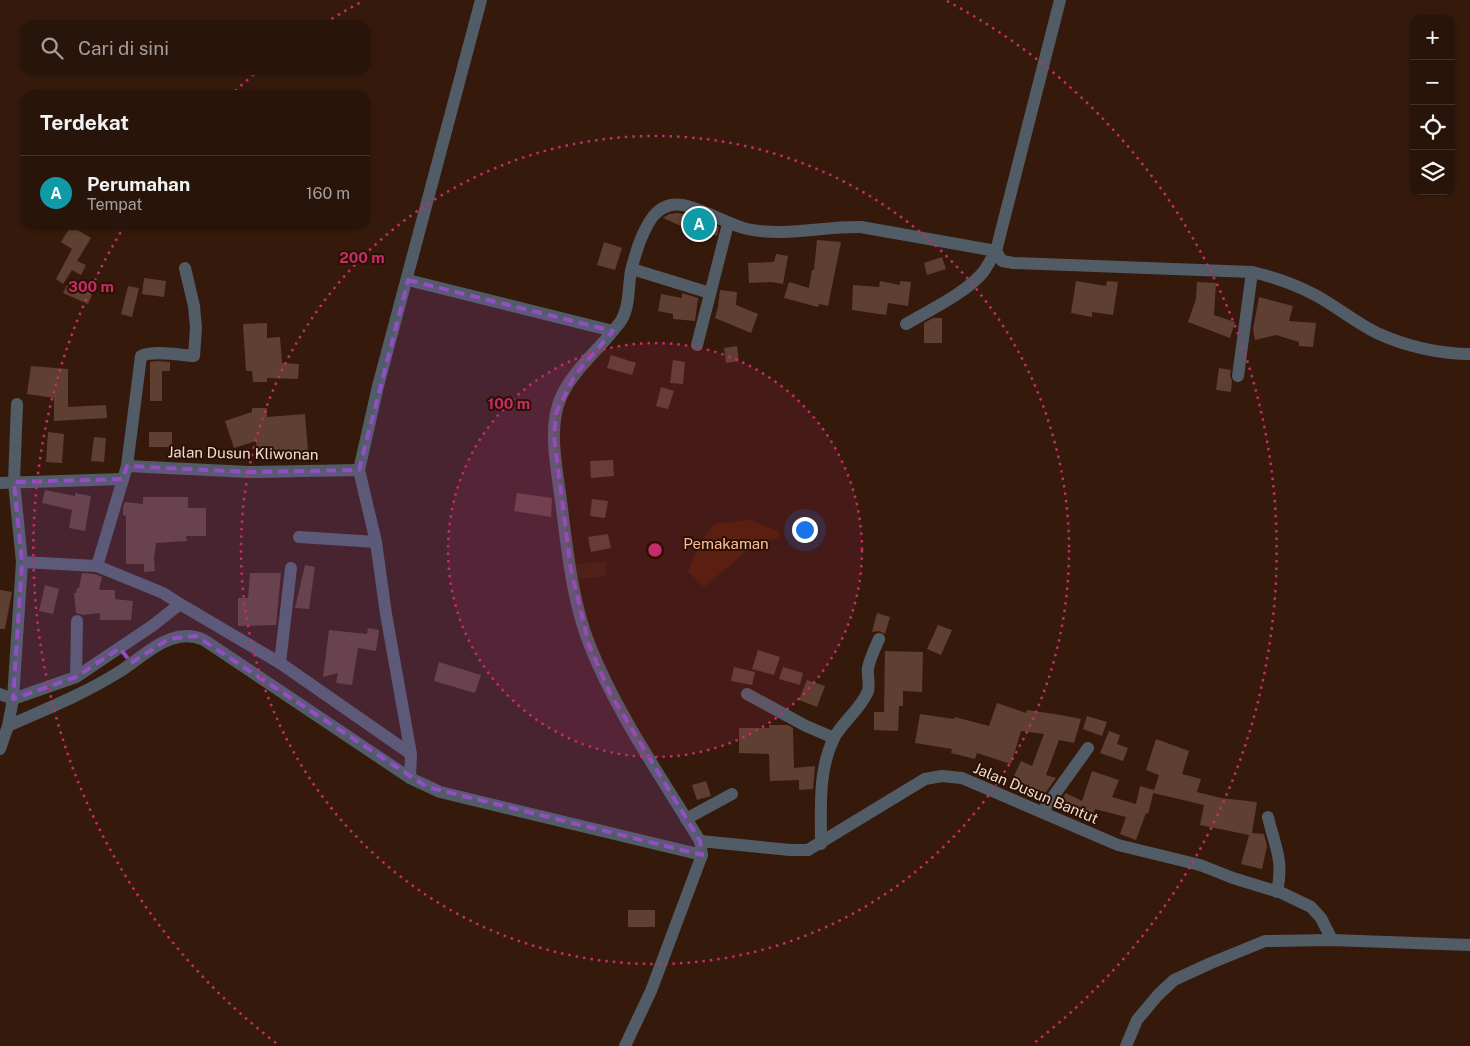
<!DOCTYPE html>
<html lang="id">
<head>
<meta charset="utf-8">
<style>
	body { margin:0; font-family:"Public Sans",sans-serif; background:#342117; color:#f1f3f6 }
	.controls { position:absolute; right:15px; top:15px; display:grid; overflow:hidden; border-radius:10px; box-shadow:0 1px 4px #0004 }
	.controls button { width:45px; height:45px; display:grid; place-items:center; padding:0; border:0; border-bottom:1px solid #44332a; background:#281409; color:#f1f3f6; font:25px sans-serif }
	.you { position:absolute; left:804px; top:529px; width:18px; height:18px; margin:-12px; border:4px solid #fff; border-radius:50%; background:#1a73e8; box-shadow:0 0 0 8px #1a73e833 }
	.badge { display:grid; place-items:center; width:32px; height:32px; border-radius:50%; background:#8c9099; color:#fff; font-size:16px; font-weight:700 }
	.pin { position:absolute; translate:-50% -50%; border:2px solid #fff; box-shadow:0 1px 5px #0006 }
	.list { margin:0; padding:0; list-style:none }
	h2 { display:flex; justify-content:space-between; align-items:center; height:65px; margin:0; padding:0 20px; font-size:21px }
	h2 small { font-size:16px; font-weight:400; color:#a59e9c }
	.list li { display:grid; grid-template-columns:32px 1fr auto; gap:15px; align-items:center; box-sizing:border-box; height:75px; padding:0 20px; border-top:1px solid #44332a }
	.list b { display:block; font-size:19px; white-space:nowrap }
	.list p { margin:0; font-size:16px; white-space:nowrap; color:#a59e9c }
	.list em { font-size:16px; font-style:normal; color:#a59e9c }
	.icon { flex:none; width:28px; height:28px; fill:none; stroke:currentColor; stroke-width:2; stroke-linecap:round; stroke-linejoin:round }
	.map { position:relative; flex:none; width:1470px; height:1046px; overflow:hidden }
	.search { position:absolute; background:#281409; box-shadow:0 1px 4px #0004; left:20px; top:20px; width:350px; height:55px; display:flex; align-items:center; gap:12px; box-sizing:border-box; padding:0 18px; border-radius:15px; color:#a59e9c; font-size:19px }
	.panel { position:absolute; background:#281409; box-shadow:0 1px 4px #0004; left:20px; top:90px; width:350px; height:140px; border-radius:15px }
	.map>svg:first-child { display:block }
	.built { fill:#411f0e }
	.green { fill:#4c1e05 }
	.building { fill:#5e3f31 }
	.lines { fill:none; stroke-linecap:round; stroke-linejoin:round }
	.minor { stroke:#515c67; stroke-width:12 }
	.marked { fill:#924fc3; fill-opacity:0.2; stroke:#924fc3; stroke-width:4; stroke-dasharray:10 6; stroke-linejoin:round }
	.ring { fill:none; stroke:#c62c67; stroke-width:2.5; stroke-dasharray:2.5 5 }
	.labels { text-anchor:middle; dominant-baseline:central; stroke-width:4; stroke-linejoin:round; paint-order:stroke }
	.street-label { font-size:15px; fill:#eedbd2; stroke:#2b1004 }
	.park-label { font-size:15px; fill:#febc9e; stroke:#2b1004 }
	.centre { fill:#c62c67; stroke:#2b1004; stroke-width:2.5 }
	.ring-label { font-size:15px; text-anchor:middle; font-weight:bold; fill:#c62c67; stroke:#2b1004; stroke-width:4; stroke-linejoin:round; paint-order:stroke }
</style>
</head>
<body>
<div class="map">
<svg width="1470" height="1046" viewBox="0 0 1470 1046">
	<rect width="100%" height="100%" fill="#351a0c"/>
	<path class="built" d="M606,562v14l-28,3 -2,-15z"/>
	<path class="green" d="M750,520l28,11 1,7 -13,2 -9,10h-9l-44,37 -16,-15c6,-18 15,-32 26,-48z"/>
	<g class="building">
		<path d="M679,213l16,4 24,10 -2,9 -14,-5h-11l-29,-13 6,-4z"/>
		<path d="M71,226l20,12 -14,23 9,4 -5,10 -9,-5 -9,14 -7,-5 16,-30 -11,-7z"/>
		<path d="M817,240l24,2 -13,64 -9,-2 -1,3 -34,-9 5,-16 20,6 3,-18h2z"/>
		<path d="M604,242l18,6 -7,22 -18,-5z"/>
		<path d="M776,254l12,2 -5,28 -12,-2 -22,1 -1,-20 26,-1z"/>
		<path d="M942,257l4,12 -19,6 -3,-12z"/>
		<path d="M144,278l22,3 -2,16 -22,-3z"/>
		<path d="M69,281l24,11 -5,12 -25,-11z"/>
		<path d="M880,281l20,4v-4l11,1 -3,24 -20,-3 -2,12 -34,-5 1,-25 26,2z"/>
		<path d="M1076,281l30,5 1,-5 11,1 -5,33 -21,-3v5l-21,-4z"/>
		<path d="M1197,282l19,1 -2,32 21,7 -5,16 -42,-16 8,-23z"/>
		<path d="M128,286l11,2 -7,29 -11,-3z"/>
		<path d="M720,290l17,2 -1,13 22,9 -7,19 -36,-15 3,-11z"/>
		<path d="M682,293l16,5 -3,23 -22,-2v-5l-15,-3 3,-17 21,4z"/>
		<path d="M1259,297l34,9 -4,15 27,2 -3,24 -14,-1v-4l-23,-7 -21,5 -2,-11z"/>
		<path d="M933,318h9v25h-18v-20z"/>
		<path d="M267,323v15l13,-1 2,26 17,1 -1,15 -31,-1v4h-14l-1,-11h-6l-3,-47z"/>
		<path d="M737,346l2,15 -13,2 -2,-15z"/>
		<path d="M611,355l25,8 -4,12 -25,-7z"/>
		<path d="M673,360l12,2 -2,22 -13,-1z"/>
		<path d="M159,361l11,1v9h-8v30h-12v-39z"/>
		<path d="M31,366l37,3v38l38,-2 1,13 -53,3v-23l-27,-4z"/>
		<path d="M1219,368l12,2 -1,5 2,6 -1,11 -15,-2z"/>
		<path d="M661,387l13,4 -6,18 -12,-3z"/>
		<path d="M252,408h15v9l38,-3 3,37 -38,3v4h-13l-1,-17 -22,7 -9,-27 27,-9z"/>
		<path d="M48,432l16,2 -2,29 -16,-1z"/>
		<rect x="149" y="432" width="23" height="15"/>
		<path d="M94,437l12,1 -2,24 -13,-1z"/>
		<path d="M613,460l1,16 -23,2 -1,-17z"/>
		<path d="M45,490l30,6v-3l16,3 -6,35 -16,-3 3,-18 -30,-7z"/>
		<path d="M517,493l35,5 -1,19 -37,-6z"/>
		<path d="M143,497h45v11h18v28h-20l1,5 -31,2 -2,15 1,13 -11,1v-8h-18v-48l-3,-1v-8l2,-5 18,2z"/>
		<path d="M592,499l16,2 -3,17 -15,-2z"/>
		<path d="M608,534l3,14 -20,4 -3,-15z"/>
		<path d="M305,565l10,2 -6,42 -14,-1z"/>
		<path d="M82,573l13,1 7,3 -3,13h16v9l18,2 -2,19h-31v-7l-17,2 -7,-2 -2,-20h2l1,-5h2z"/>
		<path d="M250,573h31l-5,52 -38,1v-28h10z"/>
		<path d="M45,585l14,4 -6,25 -14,-3z"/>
		<path d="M0,590l12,2 -7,37h-5z"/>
		<path d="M877,613l13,4 -5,17 -6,-3 -7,1z"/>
		<path d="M938,625l14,5 -11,25 -14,-6z"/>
		<path d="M368,628l11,2 -3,21 -18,-3 -6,37 -16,-2 2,-10 -15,4 6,-47 38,4z"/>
		<path d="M758,650l22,7 -6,18 -22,-6z"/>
		<path d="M885,651l38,1 -1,40 -19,-1v15h-4l-1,25 -24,-1v-18h10z"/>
		<path d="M439,662l42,13 -6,18 -41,-12z"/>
		<path d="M734,667l21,5 -3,13 -21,-4z"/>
		<path d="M783,667l20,6 -3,12 -21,-6z"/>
		<path d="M807,680l18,6 -8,21 -18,-7z"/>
		<path d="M997,703l29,10 1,-3 34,5 20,4 -7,24 -15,-3 -13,35 10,3 -14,20 -3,-1 1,-3 -29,-12 10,-21 11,5 12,-32 -23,-3 -10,33 -34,-11 -2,6 -24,-6 1,-4 -37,-6 5,-29 34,5 1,-2 34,9z"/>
		<path d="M1087,716l20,6 -5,14 -19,-7z"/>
		<path d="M769,725h19l5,3 1,40 21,-2 -2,23 -14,1v-10l-29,1 -1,-27 -30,-1v-25h30z"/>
		<path d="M1109,731l11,4 -3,9 11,4 -5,13 -23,-8z"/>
		<path d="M1156,739l33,12 -7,23 19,5 -4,13 24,6 36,4 -5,31 12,1 3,12 -5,23 -21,-5 8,-29 -49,-10 4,-20 -51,-12 6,-18 -13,-5z"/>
		<path d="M1092,771l27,9 -7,17 24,7 4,-18 14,4 -6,24 -2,-1 -10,27 -16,-6 6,-17 -31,-8 -5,13 -26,-12 1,-4 -7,-2 8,-11 16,8z"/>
		<path d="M706,781l5,15 -14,4 -5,-15z"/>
		<rect x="628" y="910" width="27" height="17"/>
	</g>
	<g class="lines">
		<g class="minor">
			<path d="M996,251l6,10 11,2 239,9c22,5 45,13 65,24 20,11 39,27 60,37 28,13 62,21 93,21"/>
			<path d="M632,269l78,24"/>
			<path d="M408,280l205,51c-17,21 -41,41 -52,66 -13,29 -5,66 -1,97 7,50 11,105 30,152 27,68 72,132 110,195l2,14 -51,136 -26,55"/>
			<path d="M906,324c22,-13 62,-32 78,-53 4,-6 8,-13 12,-20l64,-251"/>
			<path d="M613,331c3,-4 7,-8 9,-12 8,-14 6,-33 9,-48 3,-12 7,-26 12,-37 6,-13 13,-26 28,-29 20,-4 54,19 76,24 37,8 77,-3 114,-2l135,24"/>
			<path d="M697,345l31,-121"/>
			<path d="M1238,376l14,-104"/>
			<path d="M17,404l-3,78 8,80 -9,137 63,-22 76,-51 28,-22 100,59 131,91"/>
			<path d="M127,466l122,6 110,-2"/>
			<path d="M0,483l123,-4"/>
			<path d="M299,537l77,5"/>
			<path d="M22,562l75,4 30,-100 14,-110c12,-6 39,-1 53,0l2,-28 -2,-22 -9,-38"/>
			<path d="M97,566l66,27 17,11"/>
			<path d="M280,663l11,-95"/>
			<path d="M76,677l1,-56"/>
			<path d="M0,694l13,5 -5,27 -8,23"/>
			<path d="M747,694l59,32 28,12"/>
			<path d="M8,726c38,-17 76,-32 111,-54 16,-10 34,-27 52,-33 11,-4 22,-4 33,1l206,138 30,14 262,63"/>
			<path d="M410,778l1,-24 -25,-140 -10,-72 -17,-72 19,-84 103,-386"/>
			<path d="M1042,812l46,-64"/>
			<path d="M1268,817c7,30 16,43 9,75"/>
			<path d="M686,819l46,-25"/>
			<path d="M700,841l90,9h18l117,-71 17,-3 20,2 156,67 82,20 33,13 49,15 29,14 10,11 11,22"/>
			<path d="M821,844c0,-36 -3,-74 13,-106 9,-17 27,-29 34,-47 2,-7 -1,-15 0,-23 2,-10 7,-20 11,-29"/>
			<path d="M1126,1046l11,-26 21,-25 16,-15 37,-17 54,-22 67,-1 138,5"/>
		</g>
	</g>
	<path class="marked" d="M408,280l205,51 -38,44 -19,38 -2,24 17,133 18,75 21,48 90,148 2,14 -275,-68 -231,-151 -27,3 -38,24 -11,-15 -44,29 -63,22 9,-137 -8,-80 109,-3 4,-13 122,6 110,-2z"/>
	<circle cx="655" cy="550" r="207" fill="#c62c67" fill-opacity=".12"/>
	<g class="ring">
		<circle cx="655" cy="550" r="207"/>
		<circle cx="655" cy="550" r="414"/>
		<path d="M276 1043A622 622 0 0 1 125 225M235 91A622 622 0 0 1 259 70M325 23A622 622 0 0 1 363 1M947 1A622 622 0 0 1 1034 1043"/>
	</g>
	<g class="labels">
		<g class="street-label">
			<text transform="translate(243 453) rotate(1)">Jalan Dusun Kliwonan</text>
			<text transform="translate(1036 793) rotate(23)">Jalan Dusun Bantut</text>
		</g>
		<g class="park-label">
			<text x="726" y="543">Pemakaman</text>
		</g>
	</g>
	<circle cx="655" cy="550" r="8" class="centre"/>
	<g class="ring-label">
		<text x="362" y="263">200 m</text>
		<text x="91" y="292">300 m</text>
		<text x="509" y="409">100 m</text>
	</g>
</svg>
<div class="controls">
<button>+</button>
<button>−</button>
<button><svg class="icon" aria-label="locate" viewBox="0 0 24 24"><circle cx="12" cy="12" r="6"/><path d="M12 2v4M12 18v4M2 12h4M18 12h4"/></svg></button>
<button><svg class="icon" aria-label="layers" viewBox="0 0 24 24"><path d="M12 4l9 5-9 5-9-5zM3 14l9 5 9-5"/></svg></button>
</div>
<div class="you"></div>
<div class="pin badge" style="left:699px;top:224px;background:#0f9aa8">A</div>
<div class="search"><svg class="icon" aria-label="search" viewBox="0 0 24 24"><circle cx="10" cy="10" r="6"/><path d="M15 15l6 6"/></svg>Cari di sini</div>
<section class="panel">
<h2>Terdekat<small></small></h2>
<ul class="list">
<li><span class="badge" style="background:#0f9aa8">A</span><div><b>Perumahan</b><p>Tempat</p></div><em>160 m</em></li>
</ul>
</section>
</div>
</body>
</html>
